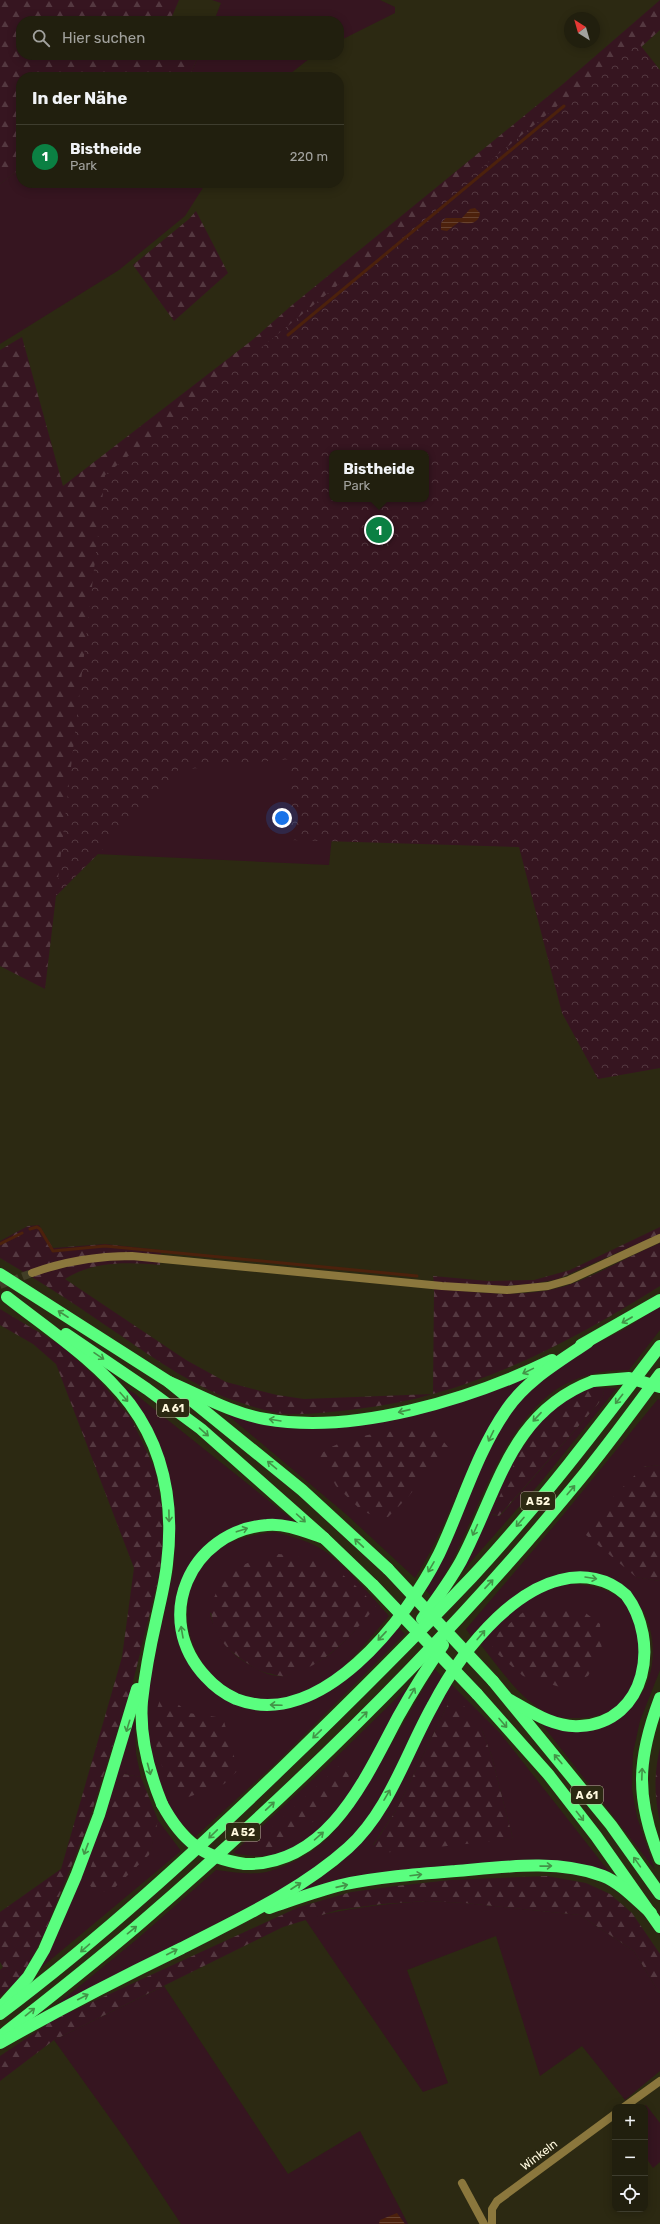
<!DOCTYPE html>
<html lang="de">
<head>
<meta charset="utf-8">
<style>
	body { margin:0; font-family:Rubik,sans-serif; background:#2d2c1c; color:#f1f3f6 }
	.controls { position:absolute; right:12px; bottom:12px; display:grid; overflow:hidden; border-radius:8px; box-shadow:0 2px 10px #0003 }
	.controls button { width:36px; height:36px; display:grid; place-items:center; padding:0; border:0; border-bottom:1px solid #3e3d2e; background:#211f0e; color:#f1f3f6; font:20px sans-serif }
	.compass { position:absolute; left:564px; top:12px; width:36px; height:36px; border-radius:50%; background:#211f0e; box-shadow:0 2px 10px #0003; rotate:323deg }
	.you { position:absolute; left:282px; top:818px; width:14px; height:14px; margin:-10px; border:3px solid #fff; border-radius:50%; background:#1a73e8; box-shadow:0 0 0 6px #1a73e833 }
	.badge { display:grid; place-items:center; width:26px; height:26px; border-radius:50%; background:#0b8043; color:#fff; font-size:13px; font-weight:700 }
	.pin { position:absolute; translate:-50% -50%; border:2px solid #fff; box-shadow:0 1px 4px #0006 }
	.popup { position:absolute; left:329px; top:450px; width:100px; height:52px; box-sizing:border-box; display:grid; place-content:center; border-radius:8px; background:#211f0e; filter:drop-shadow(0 1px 3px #0005); font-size:13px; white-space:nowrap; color:#a2a29e }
	.popup b { font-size:15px; color:#f1f3f6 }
	.popup::after { content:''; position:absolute; left:50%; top:100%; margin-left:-8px; border:8px solid transparent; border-top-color:#211f0e }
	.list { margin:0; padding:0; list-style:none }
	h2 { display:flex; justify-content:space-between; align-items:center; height:52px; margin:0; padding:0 16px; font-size:17px }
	h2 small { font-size:13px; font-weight:400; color:#a2a29e }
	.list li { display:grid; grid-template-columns:26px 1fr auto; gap:12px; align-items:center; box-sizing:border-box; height:64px; padding:0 16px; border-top:1px solid #3e3d2e }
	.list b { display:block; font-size:15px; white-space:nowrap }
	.list p { margin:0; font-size:13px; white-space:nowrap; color:#a2a29e }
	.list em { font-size:13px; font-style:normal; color:#a2a29e }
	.icon { flex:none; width:22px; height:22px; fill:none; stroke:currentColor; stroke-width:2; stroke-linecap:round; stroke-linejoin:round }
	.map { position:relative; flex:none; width:660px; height:2224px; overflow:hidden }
	.search { position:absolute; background:#211f0e; box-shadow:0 2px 10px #0003; left:16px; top:16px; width:328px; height:44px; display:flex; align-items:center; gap:10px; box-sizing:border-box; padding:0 14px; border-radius:16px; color:#a2a29e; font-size:15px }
	.panel { position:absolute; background:#211f0e; box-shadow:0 2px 10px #0003; left:16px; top:72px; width:328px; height:116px; border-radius:16px }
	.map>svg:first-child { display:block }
	.grass { fill:#361520; fill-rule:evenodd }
	.forest { fill:url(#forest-firs); fill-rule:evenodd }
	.park { fill:url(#park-crowns); fill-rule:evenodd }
	.water { fill:url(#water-rules) }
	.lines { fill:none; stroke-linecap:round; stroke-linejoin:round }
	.stream { stroke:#4c210c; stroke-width:3 }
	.minor-tunnel { stroke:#413e26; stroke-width:8; stroke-dasharray:8 4; stroke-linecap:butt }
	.minor { stroke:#8b773d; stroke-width:8 }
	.motorway { stroke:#5afe7f; stroke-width:12 }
	.motorway-bridge { stroke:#5afe7f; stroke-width:12 }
	.oneway { stroke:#439448 }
	.labels { text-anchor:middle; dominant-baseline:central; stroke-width:3; stroke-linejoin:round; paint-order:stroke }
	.shield { fill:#2c2912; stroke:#c0bba1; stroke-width:1 }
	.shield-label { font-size:11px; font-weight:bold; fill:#fff9de }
	.street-label { font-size:12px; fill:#fff9de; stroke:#2c2912 }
</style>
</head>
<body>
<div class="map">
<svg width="660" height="2224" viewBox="0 0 660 2224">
	<defs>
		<pattern id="forest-firs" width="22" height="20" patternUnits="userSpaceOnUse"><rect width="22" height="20" fill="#361520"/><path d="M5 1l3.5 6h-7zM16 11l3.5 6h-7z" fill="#543840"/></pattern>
		<pattern id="park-crowns" width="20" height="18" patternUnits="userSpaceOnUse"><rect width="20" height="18" fill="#361520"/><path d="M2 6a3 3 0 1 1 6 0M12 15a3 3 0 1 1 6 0" fill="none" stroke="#543840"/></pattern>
		<pattern id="water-rules" width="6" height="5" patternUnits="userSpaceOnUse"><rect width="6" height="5" fill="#4c210c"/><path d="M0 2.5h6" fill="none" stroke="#67422f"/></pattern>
	</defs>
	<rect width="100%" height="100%" fill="#2c2912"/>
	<g class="grass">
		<path d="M212,0h168l15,7v6l-56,28v-20h-125l7,-18z"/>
		<path d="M199,55h115l-28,22h-97z"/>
		<path d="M21,168v15h185l-21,33 -66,54 -119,74v-160z"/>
		<path d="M290,647l43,180 -4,38 -233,-11 87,-140z"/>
		<path d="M660,1306v24l-31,40c-25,0 -51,5 -72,19 -55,37 -78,122 -108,178 -5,10 -12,19 -18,29l-8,-9 52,-110 31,-60 22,-26 49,-38 48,-24z"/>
		<path d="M527,1377c-56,56 -70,136 -112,201l-68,-63 -123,-103 97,15z"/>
		<path d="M120,1385l14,8 170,136 -25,-7 -74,26 -29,73 39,70 75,16 107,-81 8,8 -130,130 -80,73 -21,-22 -15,-30 -13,-51 1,-42 26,-120 2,-30 -2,-49 -7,-29z"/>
		<path d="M602,1388h15l-76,94 -95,108 47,-93 39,-70 -40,88 8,1 98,-112 6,-10z"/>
		<path d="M658,1399l2,1v65l-17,2 -7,110 24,4v89l-20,51 -7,32 -1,36 5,28 18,53 -114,-147c8,2 22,8 30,6 5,-1 57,-22 62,-26 27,-22 26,-82 0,-104 -10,-9 -23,-15 -34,-22l-75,13 -26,18 -27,28 -5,-7 93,-109z"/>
		<path d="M275,1532c15,4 30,8 43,15 26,15 51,47 71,69 -22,25 -45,57 -77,72 -11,6 -24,11 -37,12 -65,5 -110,-73 -77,-128 6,-9 15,-21 25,-26 17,-9 34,-12 52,-14zM210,1613l147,15c-21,22 -30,32 -59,43 -4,1 -10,5 -14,5 -15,2 -33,-10 -45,-18 -15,-12 -25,-26 -29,-45z"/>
		<path d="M557,1584c24,-1 51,2 69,19 8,8 20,42 18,53 -2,9 -12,34 -18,42 -10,14 -29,19 -45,20 -10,0 -21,1 -30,-3 -30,-14 -50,-45 -70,-70 19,-33 44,-45 76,-61z"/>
		<path d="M435,1669l7,8 -48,97 -21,36 -20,28 -59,46 -239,122 81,-66 80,-70c17,2 37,6 54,1 16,-5 33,-13 46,-23 21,-15 36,-39 50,-61 24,-39 45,-79 69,-118z"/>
		<path d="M413,1682c-28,52 -68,145 -126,169 -18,7 -36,6 -54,2l94,-87z"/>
		<path d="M451,1684l49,49 114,145 -81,-15 -244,34 48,-31 25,-25zM450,1700l31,28 10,26 22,85 -140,6 24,-36z"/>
		<path d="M132,1722h3l1,32 5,23 -18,-3 26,81 9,-35 23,31 -145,121z"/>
		<path d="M426,1901l39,2 115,12 54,36 26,43v77l-35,29 -43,-54 -42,30 -44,-140 -89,34 41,113 -25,9 -118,-173c41,-11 80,-15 121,-18z"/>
		<path d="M164,1986l124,188 72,-43 48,93h-227l-56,-85 -71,-99z"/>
		<path d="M646,2105l14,18v39l-7,6 -8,-12v-49h-2z"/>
	</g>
	<g class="forest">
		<path d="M0,0h179l-9,21h-149v34h166l10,4 -8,18h-168v91l-21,16z"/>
		<path d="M660,0v30l-72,65 -122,395 -175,157 -235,249 -11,93 -45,-23v-616l22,-13 41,149 188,-145 40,-35 272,-222zM369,398l44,55h13l25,47 -126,86 -83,-110z"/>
		<path d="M196,211l32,62 -54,48 -41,-56 56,-46z"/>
		<path d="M39,1225l14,23 52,-4 56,6 -1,15c-32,-3 -67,-4 -95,14l121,81 40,22 51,13 27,4 129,-5 1,-105c46,3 96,11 140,-6 29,-11 57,-28 86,-40v43c-94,59 -191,110 -303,123 -24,3 -48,6 -73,5 -14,-1 -46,-12 -60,-17 -43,-18 -80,-46 -119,-72 -34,-24 -69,-46 -105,-67v-17l28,-15z"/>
		<path d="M660,1227v7l-102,45 -25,5 -28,2 -71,-3 -1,-7 55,5 46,-1 36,-10z"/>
		<path d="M0,1309l62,37 37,34 32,38 24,51 7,38 1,41 -4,28 -26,106 -46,145 -43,107 -11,22 -13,22 -20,19v-27l3,-3 -3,-5v-50l61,-43 61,-212 12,-89 -78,-204 -23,-20 -33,-19z"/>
		<path d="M594,1387l8,1 2,6 -6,10 -99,112 -7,-2c23,-52 42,-109 102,-127z"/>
		<path d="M432,1428l16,19 -40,50 -23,23 -23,-9 -26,-25 -17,-31c30,-23 76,-24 113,-27z"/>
		<path d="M660,1465v116l-24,-4 -50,-42 21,-32 36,-36z"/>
		<path d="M279,1554c48,5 65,17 97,53 -27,30 -50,59 -91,69 -5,1 -12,-2 -18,-3 -12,-3 -20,-10 -31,-18 -30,-23 -33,-53 -7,-80 13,-13 34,-18 50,-21z"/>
		<path d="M548,1607l35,4 17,13 2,28 -14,24 -28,11 -37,-11 -31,-27 1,-12 34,-28z"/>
		<path d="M170,1698l19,15 34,5 15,52 -14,14 -41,15c-24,-25 -36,-67 -23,-99z"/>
		<path d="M450,1700l10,1 21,27 10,26 22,85 -131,14 -9,-7 24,-37z"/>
		<path d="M660,1747v75c-6,-26 -6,-49 0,-75z"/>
		<path d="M341,1764l8,12 -12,19 -20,24 -42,28h-15l-5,-4z"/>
		<path d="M123,1774l18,3 17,43 -3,14 -6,21 -39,37 -16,-2 -8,-9z"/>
		<path d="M547,1876l39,7 24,11 22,19 28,41v40l-26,-43 -54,-36 -115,-12 -39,-2 -44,3 -44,6 -55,17 -229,113 -54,41v-25l55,-37 244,-112 52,-15 45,-6 54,-6z"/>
	</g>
	<path class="park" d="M637,41l23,29v998l-62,11 -36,-66 -43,-166 -228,-7 -1,-81 -112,11 -1,5 -121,121 49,-421zM332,453h94v46h-94z"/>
	<g class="water">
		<path d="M475,208l5,5c-1,11 -12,12 -21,9l-12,9 -6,-1v-7l5,-5h16l8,-9z"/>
		<path d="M397,2213l8,11h-26l1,-4z"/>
	</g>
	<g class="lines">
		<g class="stream">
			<path d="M288,335l276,-229"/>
			<path d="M30,1229l7,-2 3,2 13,22 52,-5 312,30"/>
			<path d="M0,1244l22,-11"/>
		</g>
		<path class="minor-tunnel" d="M0,1285l32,-12"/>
		<g class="minor">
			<path d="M32,1273c33,-12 66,-17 100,-17l310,30 65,4 41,-4 21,-6 91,-42"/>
			<path d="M624,2107l36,-26"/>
			<path d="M462,2183l22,41"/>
			<path d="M492,2224v-15l5,-8 118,-87"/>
		</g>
		<g class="motorway">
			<path d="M0,1274l169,108 133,108 86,79"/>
			<path d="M7,1297c42,33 90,64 123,107 35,47 44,103 37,160 -2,19 -7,38 -11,57 -6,26 -11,53 -14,80 -3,36 7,71 20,103"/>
			<path d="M66,1334l81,55 54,40 123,109 49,47"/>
			<path d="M581,1345l79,-45"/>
			<path d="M169,1382c31,13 62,31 96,37 90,16 206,-20 287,-59"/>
			<path d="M324,1538c-18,-6 -38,-15 -57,-13 -77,6 -116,94 -61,152 8,9 19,17 30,22 84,33 171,-80 203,-145 23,-48 37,-101 68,-145 20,-29 52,-47 81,-67"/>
			<path d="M422,1619c14,-19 28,-38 39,-58 37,-70 49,-149 132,-180"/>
			<path d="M493,1681l118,144 49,69"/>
			<path d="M477,1694l71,80 48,62 64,91"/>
			<path d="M660,1698c-23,61 -25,100 0,161"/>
			<path d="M245,1864c83,2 120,-85 153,-147 14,-25 29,-49 45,-72"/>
			<path d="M269,1908c24,-8 48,-17 72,-23 37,-8 77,-11 115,-14 47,-4 101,-12 147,5 18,7 34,25 48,37"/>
			<path d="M2,2006l26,-29 16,-27 32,-74 23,-61 38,-126"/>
			<path d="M0,2014c101,-76 194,-161 285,-249 63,-61 126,-124 187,-188 67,-72 128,-152 188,-231"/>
			<path d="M1,2036c48,-38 97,-76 143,-116 156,-135 305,-281 436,-441 28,-34 54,-70 80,-105"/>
			<path d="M0,2043c60,-34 120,-65 182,-95 56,-29 118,-57 166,-100 41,-37 58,-95 85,-143 16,-31 38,-62 64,-87 18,-17 38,-32 63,-38 23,-6 48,-2 66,15 34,45 22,127 -46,131 -25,2 -49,-14 -70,-26"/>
		</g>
		<g class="motorway-bridge">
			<path d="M593,1381l36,-3 31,9"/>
			<path d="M388,1569l105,112"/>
			<path d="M373,1585l104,109"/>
			<path d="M162,1804c20,37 41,54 83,60"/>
		</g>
	</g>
	<defs><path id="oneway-shaft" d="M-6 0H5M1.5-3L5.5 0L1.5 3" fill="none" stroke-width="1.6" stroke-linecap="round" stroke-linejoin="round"/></defs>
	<g class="oneway">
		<use href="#oneway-shaft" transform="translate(63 1314) rotate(-147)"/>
		<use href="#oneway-shaft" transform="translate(627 1320) rotate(150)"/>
		<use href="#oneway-shaft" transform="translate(99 1356) rotate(34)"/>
		<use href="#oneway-shaft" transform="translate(528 1371) rotate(154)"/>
		<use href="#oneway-shaft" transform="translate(124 1397) rotate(49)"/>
		<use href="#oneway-shaft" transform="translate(619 1399) rotate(128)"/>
		<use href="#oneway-shaft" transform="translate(404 1411) rotate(167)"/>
		<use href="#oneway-shaft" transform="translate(537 1417) rotate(133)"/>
		<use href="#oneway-shaft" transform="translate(275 1420) rotate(-171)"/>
		<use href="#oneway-shaft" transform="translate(204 1432) rotate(41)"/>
		<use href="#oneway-shaft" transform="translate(491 1436) rotate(116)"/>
		<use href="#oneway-shaft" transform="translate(272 1465) rotate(-140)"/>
		<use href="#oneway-shaft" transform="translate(571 1490) rotate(-50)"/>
		<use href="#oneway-shaft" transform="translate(169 1516) rotate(89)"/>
		<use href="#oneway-shaft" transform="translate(301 1518) rotate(42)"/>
		<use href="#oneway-shaft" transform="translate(520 1522) rotate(131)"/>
		<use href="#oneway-shaft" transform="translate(242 1530) rotate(-18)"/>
		<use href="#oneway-shaft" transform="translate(475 1530) rotate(114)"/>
		<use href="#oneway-shaft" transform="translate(359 1543) rotate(-137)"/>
		<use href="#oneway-shaft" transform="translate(431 1567) rotate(120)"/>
		<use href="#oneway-shaft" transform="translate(591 1578) rotate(9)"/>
		<use href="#oneway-shaft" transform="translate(489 1584) rotate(-47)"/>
		<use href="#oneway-shaft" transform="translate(182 1632) rotate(-100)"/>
		<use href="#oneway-shaft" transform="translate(481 1635) rotate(-50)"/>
		<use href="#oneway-shaft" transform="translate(382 1636) rotate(133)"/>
		<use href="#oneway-shaft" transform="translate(412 1693) rotate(-60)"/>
		<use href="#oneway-shaft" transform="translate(276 1705) rotate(-178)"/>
		<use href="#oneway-shaft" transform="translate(363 1716) rotate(-45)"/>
		<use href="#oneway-shaft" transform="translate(503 1723) rotate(49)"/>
		<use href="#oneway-shaft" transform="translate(128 1726) rotate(107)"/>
		<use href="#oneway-shaft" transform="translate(317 1734) rotate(136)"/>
		<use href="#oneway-shaft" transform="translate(558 1759) rotate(-130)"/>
		<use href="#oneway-shaft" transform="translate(149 1769) rotate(75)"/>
		<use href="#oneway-shaft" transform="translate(642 1774) rotate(-88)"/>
		<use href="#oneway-shaft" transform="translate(387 1795) rotate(-60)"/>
		<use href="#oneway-shaft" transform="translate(270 1806) rotate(-43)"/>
		<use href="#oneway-shaft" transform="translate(580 1816) rotate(52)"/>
		<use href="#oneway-shaft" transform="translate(213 1834) rotate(136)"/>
		<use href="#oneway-shaft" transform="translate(319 1836) rotate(-41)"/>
		<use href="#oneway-shaft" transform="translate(86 1849) rotate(111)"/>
		<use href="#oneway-shaft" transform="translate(637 1862) rotate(-125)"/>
		<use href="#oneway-shaft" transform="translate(546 1866) rotate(-1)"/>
		<use href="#oneway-shaft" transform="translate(416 1875) rotate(-7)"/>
		<use href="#oneway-shaft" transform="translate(296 1886) rotate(-33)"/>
		<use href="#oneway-shaft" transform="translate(342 1886) rotate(-13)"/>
		<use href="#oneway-shaft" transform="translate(132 1930) rotate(-39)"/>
		<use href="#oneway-shaft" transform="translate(85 1948) rotate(139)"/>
		<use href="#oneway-shaft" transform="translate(172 1952) rotate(-27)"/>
		<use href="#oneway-shaft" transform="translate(83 1997) rotate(-27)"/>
		<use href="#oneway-shaft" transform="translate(30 2012) rotate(-39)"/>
	</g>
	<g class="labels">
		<g class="shield">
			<rect x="157" y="1399" width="32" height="18" rx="3"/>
			<rect x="521" y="1492" width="34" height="18" rx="3"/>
			<rect x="571" y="1786" width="32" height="18" rx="3"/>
			<rect x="226" y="1823" width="34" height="18" rx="3"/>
		</g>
		<g class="shield-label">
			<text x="173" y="1408">A 61</text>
			<text x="538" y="1501">A 52</text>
			<text x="587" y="1795">A 61</text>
			<text x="243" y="1832">A 52</text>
		</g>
		<g class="street-label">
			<text transform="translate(539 2155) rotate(-37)">Winkeln</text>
		</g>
	</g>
</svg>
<div class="controls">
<button>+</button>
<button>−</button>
<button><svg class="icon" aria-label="locate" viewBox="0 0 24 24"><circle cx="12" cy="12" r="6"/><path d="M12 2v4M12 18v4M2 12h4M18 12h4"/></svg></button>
</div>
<svg class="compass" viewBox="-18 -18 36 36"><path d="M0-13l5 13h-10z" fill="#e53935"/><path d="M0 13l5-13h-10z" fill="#a2a29e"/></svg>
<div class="you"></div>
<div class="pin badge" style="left:379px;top:530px">1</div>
<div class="popup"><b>Bistheide</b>Park</div>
<div class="search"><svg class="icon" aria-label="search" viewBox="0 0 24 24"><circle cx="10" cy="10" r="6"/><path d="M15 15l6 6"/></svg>Hier suchen</div>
<section class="panel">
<h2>In der Nähe<small></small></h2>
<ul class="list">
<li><span class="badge">1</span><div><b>Bistheide</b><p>Park</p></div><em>220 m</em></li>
</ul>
</section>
</div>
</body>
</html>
